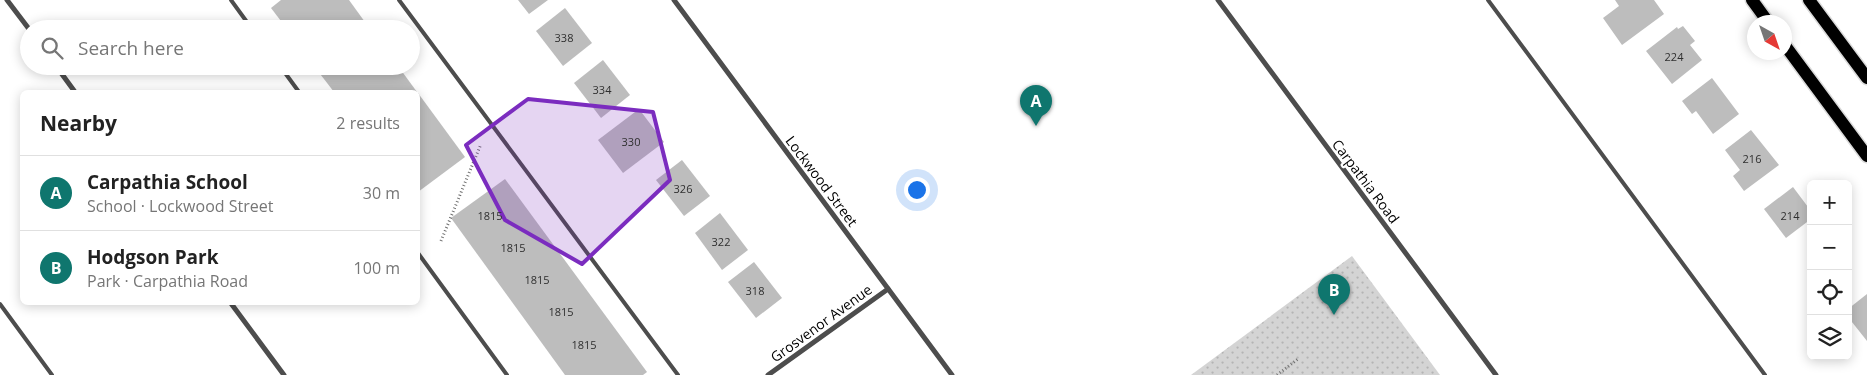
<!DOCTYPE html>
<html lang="en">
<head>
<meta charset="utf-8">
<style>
	body { margin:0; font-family:"Open Sans",sans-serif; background:#f2f2f2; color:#222 }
	.controls { position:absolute; right:15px; bottom:15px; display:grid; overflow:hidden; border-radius:8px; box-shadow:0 2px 12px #0003 }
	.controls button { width:45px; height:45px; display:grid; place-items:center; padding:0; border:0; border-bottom:1px solid #e0e0e0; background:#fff; color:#222; font:25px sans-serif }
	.compass { position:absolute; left:1747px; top:15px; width:45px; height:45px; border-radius:50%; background:#fff; box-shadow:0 2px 12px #0003; rotate:140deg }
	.you { position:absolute; left:916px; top:189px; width:18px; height:18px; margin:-12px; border:4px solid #fff; border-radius:50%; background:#1a73e8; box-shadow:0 0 0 8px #1a73e833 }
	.badge { display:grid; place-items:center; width:32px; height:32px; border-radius:50%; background:#0f766e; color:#fff; font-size:16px; font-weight:700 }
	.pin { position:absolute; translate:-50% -41px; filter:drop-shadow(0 1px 2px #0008) }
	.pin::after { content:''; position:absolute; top:26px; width:18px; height:15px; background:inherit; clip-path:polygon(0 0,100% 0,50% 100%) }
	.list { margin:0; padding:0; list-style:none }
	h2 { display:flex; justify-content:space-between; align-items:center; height:65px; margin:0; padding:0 20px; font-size:21px }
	h2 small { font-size:16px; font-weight:400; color:#767676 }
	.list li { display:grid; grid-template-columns:32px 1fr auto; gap:15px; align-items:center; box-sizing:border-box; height:75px; padding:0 20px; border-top:1px solid #e0e0e0 }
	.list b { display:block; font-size:19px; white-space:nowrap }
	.list p { margin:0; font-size:16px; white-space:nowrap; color:#767676 }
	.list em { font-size:16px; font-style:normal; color:#767676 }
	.icon { flex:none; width:28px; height:28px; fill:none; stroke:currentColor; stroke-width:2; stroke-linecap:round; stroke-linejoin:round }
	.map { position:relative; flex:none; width:1867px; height:375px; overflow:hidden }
	.search { position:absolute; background:#fff; box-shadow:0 2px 12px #0003; left:20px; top:20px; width:400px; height:55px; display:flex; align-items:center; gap:12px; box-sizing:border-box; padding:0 18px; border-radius:28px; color:#767676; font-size:19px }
	.panel { position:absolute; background:#fff; box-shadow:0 2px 12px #0003; left:20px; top:90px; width:400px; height:215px; border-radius:8px }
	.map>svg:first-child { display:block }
	.grass { fill:url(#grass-dots) }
	.building { fill:#bdbdbd }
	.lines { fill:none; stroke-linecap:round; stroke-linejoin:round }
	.primary-casing { stroke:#dbdbdb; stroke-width:15 }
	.path { stroke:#6f6f6f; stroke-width:3; stroke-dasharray:1 2.5; stroke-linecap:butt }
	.lane { stroke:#4d4d4d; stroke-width:4 }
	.street { stroke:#4d4d4d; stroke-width:5 }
	.primary { stroke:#000; stroke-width:12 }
	.marked { fill:#7b2cbf; fill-opacity:0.2; stroke:#7b2cbf; stroke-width:4; stroke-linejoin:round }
	.labels { text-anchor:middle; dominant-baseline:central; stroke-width:4.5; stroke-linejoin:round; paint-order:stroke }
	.number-label { font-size:11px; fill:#2f2f2f }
	.street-label { font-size:14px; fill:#000; stroke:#fff }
</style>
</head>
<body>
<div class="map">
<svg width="1867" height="375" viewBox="0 0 1867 375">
	<defs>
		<pattern id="grass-dots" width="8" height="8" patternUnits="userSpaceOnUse" patternTransform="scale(1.25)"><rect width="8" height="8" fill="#d4d4d4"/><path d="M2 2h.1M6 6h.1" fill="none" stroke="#b4b4b4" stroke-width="1.8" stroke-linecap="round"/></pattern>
	</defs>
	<rect width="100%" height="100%" fill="#fff"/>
	<path class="grass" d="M1352,256l88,119h-249z"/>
	<g class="building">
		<path d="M281,0h68l21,29h-83l-16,-21z"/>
		<path d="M518,0h30l-19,14z"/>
		<path d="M1615,0h39l10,14 -42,31 -19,-27 16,-12z"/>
		<path d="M565,8l27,35 -29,23 -27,-35z"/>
		<path d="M1683,26l12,15 -5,4 12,15 -30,24 -26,-33 31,-24 1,2z"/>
		<path d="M603,60l27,35 -29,23 -27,-35z"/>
		<path d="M314,66h84l19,26h-83z"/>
		<path d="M1712,78l27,36 -26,20 -17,-23 -4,3 -10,-13z"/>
		<path d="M418,93l47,64 -47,35z"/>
		<path d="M639,109l25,33 -41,31 -25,-33z"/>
		<path d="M1751,130l28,35 -35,26 -11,-15 7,-6 -15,-20z"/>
		<path d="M682,160l28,36 -26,20 -28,-36z"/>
		<path d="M505,179l142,193 -4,3h-78l-114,-157z"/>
		<path d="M1793,187l18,24v8l-25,19 -22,-29z"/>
		<path d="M720,213l28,37 -26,20 -27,-37z"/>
		<path d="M754,262l28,36 -26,20 -28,-36z"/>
		<path d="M1867,294v47l-19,-24v-8z"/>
	</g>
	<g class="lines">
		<g class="primary-casing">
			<g id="primary">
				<path d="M1752,0l16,22"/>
				<path d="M1809,0l58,78"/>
				<path d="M1784,44l83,112"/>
			</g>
		</g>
		<g class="path">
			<path d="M441,241l40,-97"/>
			<path d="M1277,375l21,-16"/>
		</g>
		<g class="lane">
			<path d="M231,0l21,29"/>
			<path d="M399,0l279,375"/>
			<path d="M1488,0l277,375"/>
			<path d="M280,66l19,26"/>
			<path d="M418,253l89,122"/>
			<path d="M0,304l52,71"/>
		</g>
		<g class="street">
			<path d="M7,0l22,29"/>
			<path d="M674,0l278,375"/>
			<path d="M1218,0l278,375"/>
			<path d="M56,66l19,26"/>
			<path d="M230,302l54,73"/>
			<path d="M768,375l120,-86"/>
		</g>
		<use href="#primary" class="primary"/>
	</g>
	<path class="marked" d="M528,99l125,13 17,68 -88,84 -77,-44 -39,-75z"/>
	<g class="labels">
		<g class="number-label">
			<text x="564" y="37">338</text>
			<text x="1674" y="56">224</text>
			<text x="602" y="89">334</text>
			<text x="631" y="141">330</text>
			<text x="1752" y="158">216</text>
			<text x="683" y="188">326</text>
			<text x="490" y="215">1815</text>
			<text x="1790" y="215">214</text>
			<text x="721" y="241">322</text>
			<text x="513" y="247">1815</text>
			<text x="537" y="279">1815</text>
			<text x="755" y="290">318</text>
			<text x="561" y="311">1815</text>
			<text x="584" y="344">1815</text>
		</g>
		<g class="street-label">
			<text transform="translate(822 181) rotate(53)">Lockwood Street</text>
			<text transform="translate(1366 181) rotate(53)">Carpathia Road</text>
			<text transform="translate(821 323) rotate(-36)">Grosvenor Avenue</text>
		</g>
	</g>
</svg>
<div class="controls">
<button>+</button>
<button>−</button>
<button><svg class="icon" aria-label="locate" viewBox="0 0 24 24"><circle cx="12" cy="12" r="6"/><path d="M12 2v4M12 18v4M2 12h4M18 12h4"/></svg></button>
<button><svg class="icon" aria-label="layers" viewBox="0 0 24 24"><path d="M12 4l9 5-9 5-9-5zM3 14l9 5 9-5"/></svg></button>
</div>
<svg class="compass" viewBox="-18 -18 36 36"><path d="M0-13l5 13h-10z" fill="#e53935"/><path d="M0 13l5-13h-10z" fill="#767676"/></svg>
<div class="you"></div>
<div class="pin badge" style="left:1036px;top:126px">A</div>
<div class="pin badge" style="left:1334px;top:315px">B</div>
<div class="search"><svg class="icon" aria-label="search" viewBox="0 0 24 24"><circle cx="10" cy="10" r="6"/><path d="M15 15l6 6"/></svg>Search here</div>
<section class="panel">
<h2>Nearby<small>2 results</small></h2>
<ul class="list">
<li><span class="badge">A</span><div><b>Carpathia School</b><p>School · Lockwood Street</p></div><em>30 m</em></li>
<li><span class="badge">B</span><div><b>Hodgson Park</b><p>Park · Carpathia Road</p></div><em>100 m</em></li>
</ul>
</section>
</div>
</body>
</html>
